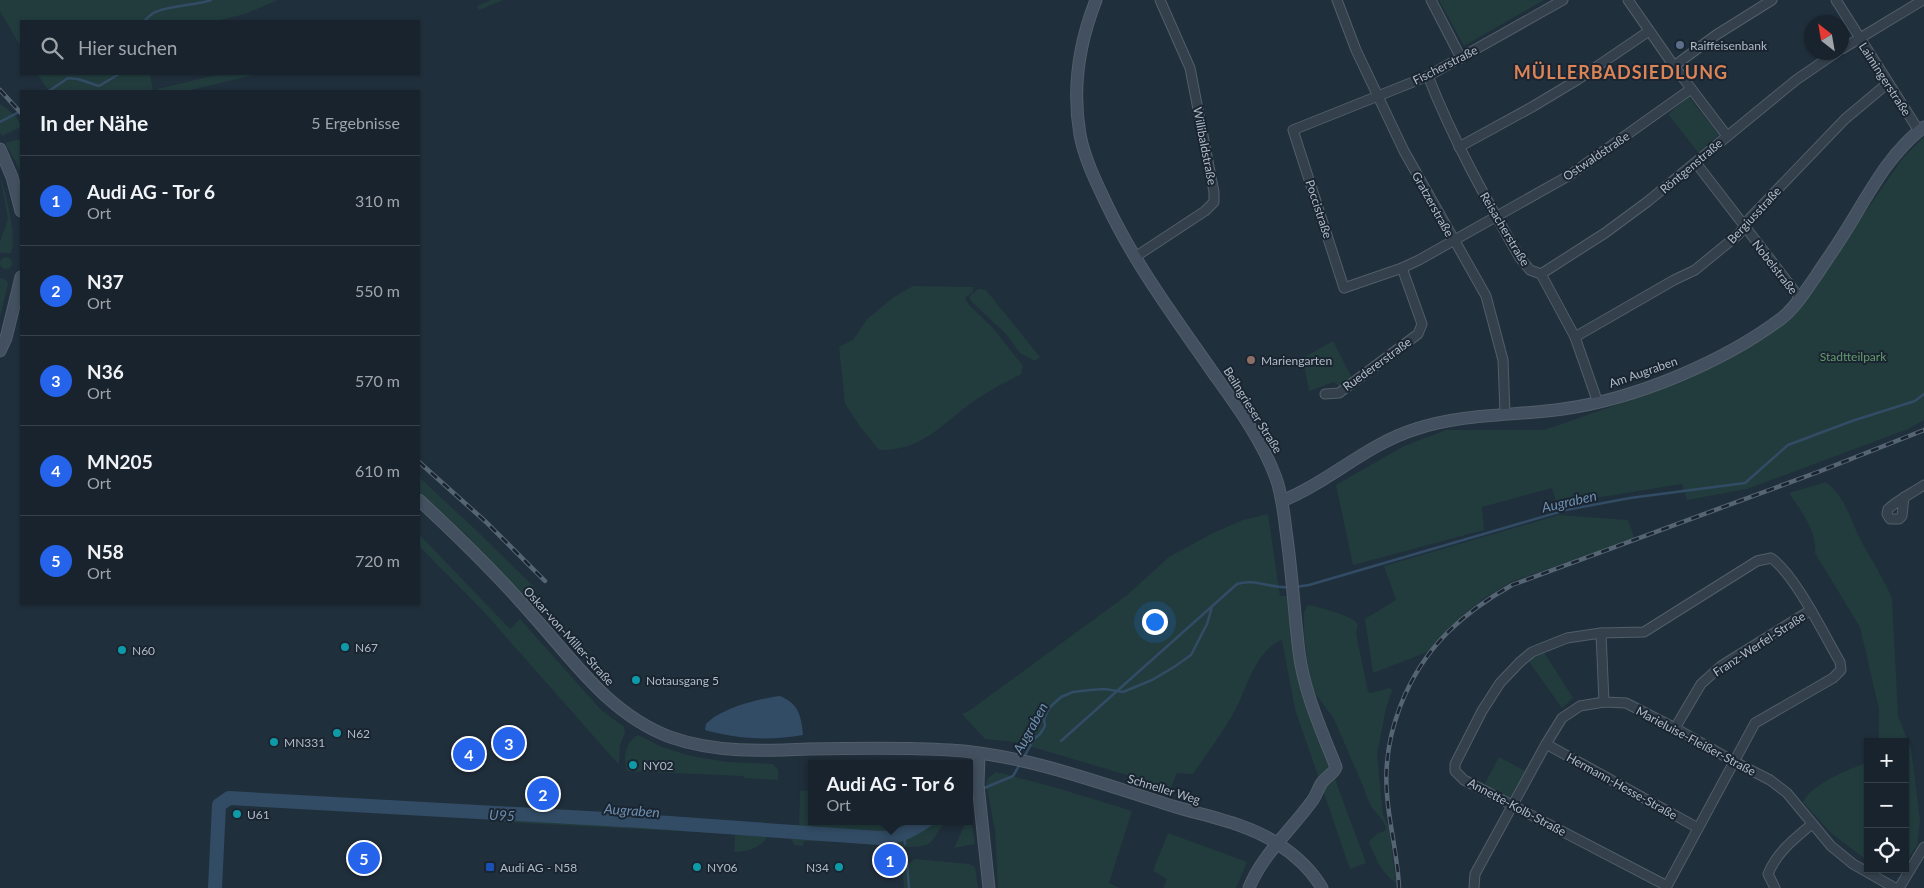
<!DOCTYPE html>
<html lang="de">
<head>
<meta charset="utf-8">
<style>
	body { margin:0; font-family:Lato,sans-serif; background:#252f39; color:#f1f3f6 }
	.controls { position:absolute; right:15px; bottom:15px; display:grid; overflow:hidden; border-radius:0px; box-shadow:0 1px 4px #0004 }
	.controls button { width:45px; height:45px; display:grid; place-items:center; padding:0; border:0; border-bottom:1px solid #364049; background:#18232d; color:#f1f3f6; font:25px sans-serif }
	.compass { position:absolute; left:1804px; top:15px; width:45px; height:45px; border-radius:50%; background:#18232d; box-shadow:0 1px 4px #0004; rotate:329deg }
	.you { position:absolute; left:1154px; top:621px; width:18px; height:18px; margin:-12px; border:4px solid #fff; border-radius:50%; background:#1a73e8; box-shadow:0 0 0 8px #1a73e833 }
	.badge { display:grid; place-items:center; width:32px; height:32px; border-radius:50%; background:#2563eb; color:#fff; font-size:16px; font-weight:700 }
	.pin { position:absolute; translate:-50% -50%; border:2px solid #fff; box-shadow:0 1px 5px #0006 }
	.popup { position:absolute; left:808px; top:760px; width:165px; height:65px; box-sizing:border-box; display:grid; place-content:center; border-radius:0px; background:#18232d; filter:drop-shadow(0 1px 4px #0005); font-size:16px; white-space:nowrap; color:#9fa4aa }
	.popup b { font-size:19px; color:#f1f3f6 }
	.popup::after { content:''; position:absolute; left:50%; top:100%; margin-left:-10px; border:10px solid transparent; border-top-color:#18232d }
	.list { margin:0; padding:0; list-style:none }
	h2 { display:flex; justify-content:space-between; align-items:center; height:65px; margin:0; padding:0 20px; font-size:21px }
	h2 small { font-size:16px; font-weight:400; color:#9fa4aa }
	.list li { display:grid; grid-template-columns:32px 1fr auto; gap:15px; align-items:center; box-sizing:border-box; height:90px; padding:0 20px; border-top:1px solid #364049 }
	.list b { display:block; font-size:19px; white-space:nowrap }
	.list p { margin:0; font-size:16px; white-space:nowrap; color:#9fa4aa }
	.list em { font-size:16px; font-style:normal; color:#9fa4aa }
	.icon { flex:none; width:28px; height:28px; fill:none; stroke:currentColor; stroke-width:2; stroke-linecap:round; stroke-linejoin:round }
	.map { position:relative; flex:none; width:1924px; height:888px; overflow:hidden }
	.search { position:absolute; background:#18232d; box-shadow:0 1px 4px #0004; left:20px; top:20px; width:400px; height:55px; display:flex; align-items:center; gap:12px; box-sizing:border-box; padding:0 18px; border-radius:0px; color:#9fa4aa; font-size:19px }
	.panel { position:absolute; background:#18232d; box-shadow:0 1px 4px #0004; left:20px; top:90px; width:400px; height:515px; border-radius:0px }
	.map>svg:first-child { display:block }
	.green { fill:#223c3d }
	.water { fill:#324c65 }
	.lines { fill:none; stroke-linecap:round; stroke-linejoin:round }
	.stream { stroke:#324c65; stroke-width:2.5 }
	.river { stroke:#324c65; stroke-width:14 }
	.street-casing { stroke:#525e6a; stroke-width:11 }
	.secondary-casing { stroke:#525e6a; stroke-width:13 }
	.street { stroke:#34404c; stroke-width:9 }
	.secondary { stroke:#42505f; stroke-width:11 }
	.rail-casing { stroke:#566573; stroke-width:4.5 }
	.rail { stroke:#1a2531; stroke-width:2.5; stroke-dasharray:8; stroke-linecap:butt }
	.service-dot { fill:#5c6f8a; stroke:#1a2531; stroke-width:2 }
	.education-dot { fill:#8d6e63; stroke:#1a2531; stroke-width:2 }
	.culture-dot { fill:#0f9aa8; stroke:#1a2531; stroke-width:2 }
	.transit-dot { fill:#1a4fb4; stroke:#1a2531; stroke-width:2 }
	.labels { text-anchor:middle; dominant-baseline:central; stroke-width:4; stroke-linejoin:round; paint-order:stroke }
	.poi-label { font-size:12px; fill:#afbbc8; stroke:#1a2531; text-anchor:start }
	.street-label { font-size:12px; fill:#afbbc8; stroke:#1a2531 }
	.park-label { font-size:12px; fill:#649b6c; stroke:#1a2531 }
	.water-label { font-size:14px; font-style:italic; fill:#6d8fae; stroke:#1a2531 }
	.district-label { font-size:18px; font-weight:bold; letter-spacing:1px; fill:#db8457; stroke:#1a2531 }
</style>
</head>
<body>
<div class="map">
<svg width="1924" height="888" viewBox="0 0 1924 888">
	<rect width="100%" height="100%" fill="#202f3c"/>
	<g class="green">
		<path d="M0,0h278l-33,14 -30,7h-194v26l-21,-36z"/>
		<path d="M491,0h12l-24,10 -2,-4z"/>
		<path d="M1439,0h105l-80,46z"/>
		<path d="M37,74h113l3,16 68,-16h37l-72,17h-137z"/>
		<path d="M1689,97l30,38 -21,17 -30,-38z"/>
		<path d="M0,104c8,6 19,12 21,23l-19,9 -2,-3z"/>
		<path d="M1924,137v283l-16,9 -161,60 -60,11 -5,-16 -125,20 -5,-16 -70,19 2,23 -131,35 -17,-80 68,-39 42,-16h98l110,-38 80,-36 62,-44 106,-153z"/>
		<path d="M21,139v33l-16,-29z"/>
		<path d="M0,175c6,19 17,61 11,78h-11v-11l8,-23z"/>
		<circle cx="6" cy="263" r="6"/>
		<path d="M2,278l5,3 1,3 -8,34v-39z"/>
		<path d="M913,286l60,1v5l-8,6 4,7 23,22 31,39 -2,8c-15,8 -30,16 -44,25 -34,23 -53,52 -98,51l-20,-25 -14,-22 -6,-56 14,-7 15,-22 26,-21z"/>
		<path d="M978,289l8,1 54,67 -5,4 -15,-8 -14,-19 -34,-32 -3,-5z"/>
		<path d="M1333,341l19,37 -13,8 -5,-4 -25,9 -6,-33z"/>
		<path d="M419,477l58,54 54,53 6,6 -3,3 11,10 -7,3 -7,-2 -66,-70 -46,-42z"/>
		<path d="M1826,482c19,15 24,36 34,57 11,20 23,39 32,59l6,118 13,33 9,72 -3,24 -12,18v-121h-26v-33l-19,-82 -45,-74c2,-23 -14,-42 -26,-60z"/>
		<path d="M1268,514l12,82h6l4,3 11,88 65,176 -16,6 -55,-160 -13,-69c-28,10 -36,53 -50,76 -12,20 -26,39 -39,58l-16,-1 -6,15 -156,-46 -30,-3 -23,-25 7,-3 157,-115 43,-39 44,-24 30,-13z"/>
		<path d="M1559,515l69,5 7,19 -124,43 -25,15 -20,15 -19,18 -17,21 -57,22 -8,-54 31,-19 -12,-34z"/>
		<path d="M419,534l91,95 10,-10 81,91 23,17 1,6 -5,12 -1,20 -135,-153 -65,-66z"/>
		<path d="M1308,605c8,1 46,12 48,17 3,4 1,7 0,11l12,59 3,1 18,-5 3,2 -6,18 -9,47 6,59 6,14 7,55c-14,-9 -21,-26 -27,-41l8,-8 9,-4c-1,-10 -7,-13 -13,-21 -5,-7 -7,-15 -10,-23l-29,-67 -21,-29 -6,-31 -3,-27v-20z"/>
		<path d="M1540,646l33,52 -11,10 -37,-52z"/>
		<path d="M638,735l24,12 29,9 36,6 46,2 5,6v10l-34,-2v-2l-117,-5c-4,-13 -2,-29 11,-36z"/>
		<path d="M1499,757l28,15 -16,28 -27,-15z"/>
		<path d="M1868,762v99l-37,-28 -28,-31c11,-20 45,-32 65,-40z"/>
		<path d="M996,772l58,15 78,24 -23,72 11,5h-122l-3,-57 -9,-48 2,-5z"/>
		<path d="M811,790v31h135c-19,24 -10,26 -44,26l-1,-4 -97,-2 -1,5 -8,-1 -5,-7 1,-13h8l1,-34z"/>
		<path d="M497,807l271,16c0,4 0,9 -1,13 -3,11 -23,17 -33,16l1,-18 -231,-12v-6l-8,-1z"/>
		<path d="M971,819l4,25 -21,4 10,-22z"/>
		<path d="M1168,833l79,29 -11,26h-73l4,-9 -14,-8z"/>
		<path d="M915,859l54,5 6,3 3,21h-74l-2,-25h7z"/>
	</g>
	<path class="water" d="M780,696c19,8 21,20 23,39 -33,6 -66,4 -98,-5l1,-6c15,-16 52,-25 74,-28z"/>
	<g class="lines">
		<g class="stream">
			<path d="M145,21c10,-17 47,-14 66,-21"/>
			<path d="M49,91l19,-13 10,1 21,7 20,-12"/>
			<path d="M0,122l21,-11"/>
			<path d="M1295,587l14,-2 257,-75 64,-12 115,-15 43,-38 64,-24 63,-20 9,-7"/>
			<path d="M1061,741l176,-157c17,-6 35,5 53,3"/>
			<path d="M1024,757l10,-18 6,-5 5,-8 -1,-7 5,-11 12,-11 12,-5 17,-2 15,-1 18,3 29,-12 22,-13 17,-12 16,-31 5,-17"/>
			<path d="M982,789l31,-13 7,-12"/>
			<path d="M494,811l274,18"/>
			<path d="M791,831l101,7 12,-4 22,-13"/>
			<path d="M904,834l1,10"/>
			<path d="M907,863l2,25"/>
		</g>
		<path class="river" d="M215,888l4,-83 10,-7 412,23 238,17c19,0 32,-7 47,-17"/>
		<g class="street-casing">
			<g id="street">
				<path d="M1337,0l19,50 48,101 82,145 17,64 2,53"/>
				<path d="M1431,0l30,58"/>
				<path d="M1563,0l-135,76 -135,54 51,158 58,-20 17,-8 151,-85 121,-86"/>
				<path d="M1628,0l46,66 53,70"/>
				<path d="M1836,0l83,131"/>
				<path d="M1842,49l81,-49"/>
				<path d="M1674,66l42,-31 56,-35"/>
				<path d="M1428,76c25,64 58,123 92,182l10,12 11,4 34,63 23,66"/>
				<path d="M1459,147l73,-40 45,-27 72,-49"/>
				<path d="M1696,163l104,135"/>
				<path d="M1135,257l70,-46 9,-9v-10l-24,-124 -30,-68"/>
				<path d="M1541,274l64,-41 42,-31 149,-122 41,-28"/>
				<path d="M1575,337l99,-57 21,-10 44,-36 11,-16 95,-99 43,-36"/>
				<path d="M1325,394l14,-1 79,-59 4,-10 -20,-56"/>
				<path d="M1904,497l-2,19 -3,3h-9l-3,-5 1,-5c10,-9 24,-16 36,-24"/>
				<path d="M1771,558c24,16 53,77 69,104l1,8 -8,8 -78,45 -88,163 -203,-106 -9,-9v-7l27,-53 18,-28 20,-21 12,-10 35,-14 34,-5 43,-1 113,-71z"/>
				<path d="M1601,633l3,69"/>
				<path d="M1675,728l26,-44 20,-18 90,-56"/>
				<path d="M1546,744l152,84"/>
				<path d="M1474,888l1,-14 71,-130 16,-26 18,-12 24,-4 22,1 49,25 58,33 37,19 17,13 44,53 22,18 42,24"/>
				<path d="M1775,888l-7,-14c9,-22 26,-35 44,-50"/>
				<path d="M1899,888l25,-41"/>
			</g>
		</g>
		<g class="secondary-casing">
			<g id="secondary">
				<path d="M1096,0c-17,43 -24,89 -16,135 5,25 16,47 27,70 29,61 69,114 107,169 23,32 48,66 62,104 6,17 8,36 10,53 6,40 8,80 13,121 5,40 22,77 37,115 -2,7 -11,10 -15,17 -3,5 -5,12 -9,17 -20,28 -50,54 -63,87"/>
				<path d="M0,149l12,28 9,34"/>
				<path d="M0,351l6,-13 15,-61"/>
				<path d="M419,500c40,37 80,76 116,118 41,46 76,97 135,119 45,16 93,14 139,12 47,-1 94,-2 141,1 78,5 152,34 226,57 34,10 73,17 102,37 17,11 34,27 44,44"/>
				<path d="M1282,501c47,-19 85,-57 134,-72 48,-16 98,-13 147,-20 72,-10 161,-47 219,-91 14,-11 24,-28 34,-42 7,-11 15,-22 22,-33 26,-39 47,-87 86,-116"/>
				<path d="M979,754l-1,31 11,103"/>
			</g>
		</g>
		<use href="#street" class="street"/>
		<use href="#secondary" class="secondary"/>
		<g class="rail-casing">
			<g id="rail">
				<path d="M0,90l21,23"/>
				<path d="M419,462l67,60 59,59"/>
				<path d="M1399,888c-1,-32 -10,-63 -12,-94 -5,-59 20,-121 61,-162 19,-19 41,-34 64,-47l306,-113 106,-42"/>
			</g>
		</g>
		<use href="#rail" class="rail"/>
	</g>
	<circle class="service-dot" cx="1680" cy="45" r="5"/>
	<circle class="education-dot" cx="1251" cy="360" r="5"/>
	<g class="culture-dot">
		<circle cx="345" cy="647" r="5"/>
		<circle cx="122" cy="650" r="5"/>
		<circle cx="636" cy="680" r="5"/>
		<circle cx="337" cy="733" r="5"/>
		<circle cx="274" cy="742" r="5"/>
		<circle cx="633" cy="765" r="5"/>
		<circle cx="237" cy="814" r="5"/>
		<circle cx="697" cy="867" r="5"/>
		<circle cx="839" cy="867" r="5"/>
	</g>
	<rect class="transit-dot" x="485" y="862" width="10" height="10" rx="2.5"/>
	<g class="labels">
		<g class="poi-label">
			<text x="1690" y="45">Raiffeisenbank</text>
			<text x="1261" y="360">Mariengarten</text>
			<text x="355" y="647">N67</text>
			<text x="132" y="650">N60</text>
			<text x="646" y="680">Notausgang 5</text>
			<text x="347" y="733">N62</text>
			<text x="284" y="742">MN331</text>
			<text x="643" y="765">NY02</text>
			<text x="247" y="814">U61</text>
			<text x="500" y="867">Audi AG - N58</text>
			<text x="707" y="867">NY06</text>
			<text x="829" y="867" text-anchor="end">N34</text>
		</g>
		<g class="street-label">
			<text transform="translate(1445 65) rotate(-27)">Fischerstraße</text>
			<text transform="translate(1885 79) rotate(57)">Laimingerstraße</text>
			<text transform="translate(1205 146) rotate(79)">Willibaldstraße</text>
			<text transform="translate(1596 156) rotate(-34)">Ostwaldstraße</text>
			<text transform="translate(1691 166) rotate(-40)">Röntgenstraße</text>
			<text transform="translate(1433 204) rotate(61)">Gratzerstraße</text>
			<text transform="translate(1319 209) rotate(72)">Poccistraße</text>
			<text transform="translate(1754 215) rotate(-47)">Bergiusstraße</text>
			<text transform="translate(1505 229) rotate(59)">Reisacherstraße</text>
			<text transform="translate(1775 267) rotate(52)">Nobelstraße</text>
			<text transform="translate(1377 364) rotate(-36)">Ruedererstraße</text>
			<text transform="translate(1643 372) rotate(-19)">Am Augraben</text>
			<text transform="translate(1253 410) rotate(58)">Beilngrieser Straße</text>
			<text transform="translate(569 636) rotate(48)">Oskar-von-Miller-Straße</text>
			<text transform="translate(1759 644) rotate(-33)">Franz-Werfel-Straße</text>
			<text transform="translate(1696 741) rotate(28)">Marieluise-Fleißer-Straße</text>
			<text transform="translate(1622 786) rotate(29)">Hermann-Hesse-Straße</text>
			<text transform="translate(1164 789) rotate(17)">Schneller Weg</text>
			<text transform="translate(1517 807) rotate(28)">Annette-Kolb-Straße</text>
		</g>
		<g class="park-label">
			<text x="1853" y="356">Stadtteilpark</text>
		</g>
		<g class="water-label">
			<text transform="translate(1569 501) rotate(-13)">Augraben</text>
			<text transform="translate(1030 728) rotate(-61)">Augraben</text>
			<text transform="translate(632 810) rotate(4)">Augraben</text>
			<text transform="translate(502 815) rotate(3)">U95</text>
		</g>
		<g class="district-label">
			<text x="1621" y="72">MÜLLERBADSIEDLUNG</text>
		</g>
	</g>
</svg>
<div class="controls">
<button>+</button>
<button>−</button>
<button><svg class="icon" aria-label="locate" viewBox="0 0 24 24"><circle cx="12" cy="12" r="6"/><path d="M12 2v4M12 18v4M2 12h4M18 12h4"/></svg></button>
</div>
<svg class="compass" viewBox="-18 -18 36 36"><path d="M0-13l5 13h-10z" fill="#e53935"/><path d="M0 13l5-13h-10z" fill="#9fa4aa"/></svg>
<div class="you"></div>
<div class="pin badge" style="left:890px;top:860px">1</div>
<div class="popup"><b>Audi AG - Tor 6</b>Ort</div>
<div class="pin badge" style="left:543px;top:794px">2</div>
<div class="pin badge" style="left:509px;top:743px">3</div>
<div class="pin badge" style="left:469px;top:754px">4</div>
<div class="pin badge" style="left:364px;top:858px">5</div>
<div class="search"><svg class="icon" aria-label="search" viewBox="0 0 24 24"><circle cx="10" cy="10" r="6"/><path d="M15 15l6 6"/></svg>Hier suchen</div>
<section class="panel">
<h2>In der Nähe<small>5 Ergebnisse</small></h2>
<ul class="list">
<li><span class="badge">1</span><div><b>Audi AG - Tor 6</b><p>Ort</p></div><em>310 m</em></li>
<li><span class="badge">2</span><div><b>N37</b><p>Ort</p></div><em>550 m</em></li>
<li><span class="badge">3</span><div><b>N36</b><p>Ort</p></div><em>570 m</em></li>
<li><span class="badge">4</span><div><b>MN205</b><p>Ort</p></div><em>610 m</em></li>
<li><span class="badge">5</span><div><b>N58</b><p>Ort</p></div><em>720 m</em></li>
</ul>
</section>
</div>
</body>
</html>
